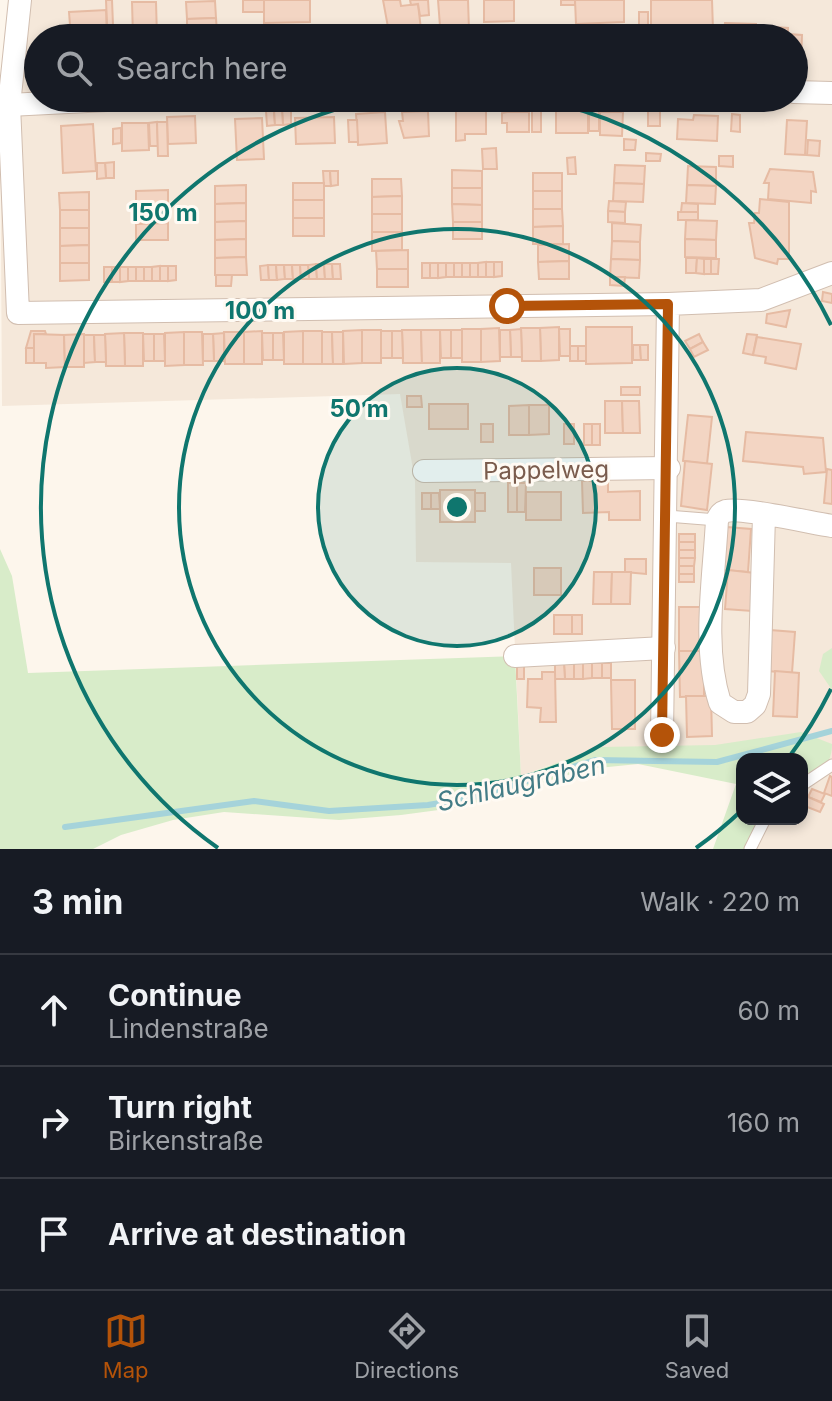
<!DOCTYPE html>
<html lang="en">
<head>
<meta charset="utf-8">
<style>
	body { margin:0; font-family:Inter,sans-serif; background:#242831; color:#f1f3f6 }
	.controls { position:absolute; right:24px; bottom:24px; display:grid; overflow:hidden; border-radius:16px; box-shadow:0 4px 12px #0003 }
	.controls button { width:72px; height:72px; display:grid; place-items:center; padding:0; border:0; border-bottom:2px solid #363941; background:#171b24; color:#f1f3f6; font:40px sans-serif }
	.stop { position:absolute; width:24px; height:24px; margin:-18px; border:6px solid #b45309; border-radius:50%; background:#fff }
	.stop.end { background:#b45309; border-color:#fff; box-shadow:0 2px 8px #0008 }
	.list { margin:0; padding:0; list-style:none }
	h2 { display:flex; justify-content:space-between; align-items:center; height:104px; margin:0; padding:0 32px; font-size:34px }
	h2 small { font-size:26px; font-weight:400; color:#9ea1a6 }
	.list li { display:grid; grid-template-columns:52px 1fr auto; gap:24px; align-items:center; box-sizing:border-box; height:112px; padding:0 32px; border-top:2px solid #363941 }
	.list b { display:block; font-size:30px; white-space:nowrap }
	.list p { margin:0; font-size:26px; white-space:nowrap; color:#9ea1a6 }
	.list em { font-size:26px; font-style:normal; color:#9ea1a6 }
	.icon { flex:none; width:44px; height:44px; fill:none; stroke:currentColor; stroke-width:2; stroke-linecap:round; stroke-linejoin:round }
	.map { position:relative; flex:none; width:832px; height:849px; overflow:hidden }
	.search { position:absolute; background:#171b24; box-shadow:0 4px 12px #0003; left:24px; right:24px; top:24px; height:88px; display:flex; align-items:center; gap:20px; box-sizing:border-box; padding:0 28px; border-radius:44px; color:#9ea1a6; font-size:30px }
	.sheet { height:440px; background:#171b24 }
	nav { display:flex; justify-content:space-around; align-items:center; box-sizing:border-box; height:112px; border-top:2px solid #363941; background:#171b24; font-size:22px; color:#9ea1a6 }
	nav a { display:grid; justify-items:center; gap:4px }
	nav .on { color:#b45309 }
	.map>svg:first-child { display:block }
	.residential { fill:#f5e8da; fill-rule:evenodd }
	.green { fill:#d8ecc9 }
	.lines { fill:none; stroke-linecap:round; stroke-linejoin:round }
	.stream { stroke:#a5d3da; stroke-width:6 }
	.building { fill:#f3d5c3; stroke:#e6bba3; stroke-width:2 }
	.service-casing { stroke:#d1beb0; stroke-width:13 }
	.minor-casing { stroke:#d1beb0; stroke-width:24 }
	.service { stroke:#fff; stroke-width:11 }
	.minor { stroke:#fff; stroke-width:22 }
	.route { stroke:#b45309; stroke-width:10 }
	.ring { fill:none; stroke:#0f766e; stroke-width:4 }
	.labels { text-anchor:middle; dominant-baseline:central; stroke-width:6; stroke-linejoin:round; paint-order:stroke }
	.street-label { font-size:24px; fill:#7a5c4d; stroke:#fffaf3 }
	.water-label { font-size:26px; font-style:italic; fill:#437c86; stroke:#fffaf3 }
	.centre { fill:#0f766e; stroke:#fffaf3; stroke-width:4 }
	.ring-label { font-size:24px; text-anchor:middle; font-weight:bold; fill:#0f766e; stroke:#fffaf3; stroke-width:6; stroke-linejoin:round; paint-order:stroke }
</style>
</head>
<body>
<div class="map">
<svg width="832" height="849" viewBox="0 0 832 849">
	<rect width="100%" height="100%" fill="#fdf6ec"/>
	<path class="residential" d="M9,0h823v849h-82l15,-30h37v-60h-60l-26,-11 -166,17 -29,11 -10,-213 -95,-1 -1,-81 -15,-87 -398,12 -2,-319zM38,38h756v60h-756z"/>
	<g class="green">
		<path d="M0,549l12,27 16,97 487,-17 6,120 80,-29 114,-2 86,-13 31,12c0,22 -13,29 -30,41v-26h-60v60h23l-15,30h-37l23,-65 -98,-20 -50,5 -127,38 -60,8 -62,5 -115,-8 -51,8 -52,15 -28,14h-93z"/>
		<path d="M832,648v42l-13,-19 4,-17z"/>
	</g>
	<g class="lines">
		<path class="stream" d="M65,827l189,-26 75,10 99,-6 47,-8 120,-37 122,2 115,-31"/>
	</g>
	<g class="building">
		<path d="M106,0h6l1,25h-6z"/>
		<rect x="243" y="0" width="21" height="12"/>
		<path d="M264,0h46v22l-46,1z"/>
		<path d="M383,0h17l1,6 17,-2 4,34h-32z"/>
		<path d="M410,0h18l1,15 -9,1 -2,-12 -7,1z"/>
		<path d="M438,0h30l1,30 -23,1v-5h-6z"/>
		<path d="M484,0h30v21l-30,1z"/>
		<rect x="561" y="0" width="14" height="5"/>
		<path d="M575,0h49v22l-48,2z"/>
		<path d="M651,0h61l1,30h-17v5l-45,-4z"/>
		<path d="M215,1l1,17 -29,1 -1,-17z"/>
		<path d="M132,2h24l1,35h-24z"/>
		<path d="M106,10l1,28h-36l-2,-26z"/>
		<rect x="639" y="12" width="9" height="25"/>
		<path d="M216,18l1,15 -30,1v-15z"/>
		<path d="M725,23l31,1v8l-32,-2z"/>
		<path d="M774,27l14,1v6l14,1 -1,27h-7v-24h-30v-5h9z"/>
		<path d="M724,30l23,1v7h-23z"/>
		<path d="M219,33l1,5h-32l-1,-4z"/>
		<rect x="648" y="105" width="12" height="21"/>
		<path d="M456,106h30v28h-21v6l-9,1z"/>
		<rect x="589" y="108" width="10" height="23"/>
		<path d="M291,109v15l-8,1 -1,-15z"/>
		<path d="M274,110l1,15 -8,1 -1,-15z"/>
		<path d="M274,110h8l1,15h-8z"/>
		<path d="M428,111l1,25 -25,2 -5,-17h4l-1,-9z"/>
		<rect x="532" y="111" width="9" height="21"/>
		<rect x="556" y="111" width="32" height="22"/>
		<path d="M385,112l2,31 -29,2 -2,-31z"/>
		<path d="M507,112h22v20h-22v-9h-5v-10z"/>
		<path d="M600,112h23l-1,24 -22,-1z"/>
		<path d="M732,114l8,1v17l-9,-1z"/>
		<path d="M694,115l24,1 -1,25 -40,-2 1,-20 15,1z"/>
		<path d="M195,116l1,27 -28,1 -1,-27z"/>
		<path d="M334,117l1,26 -39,1 -1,-26z"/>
		<path d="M262,118l2,41 -27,1 -2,-41z"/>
		<path d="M348,120h9l1,22h-9z"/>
		<path d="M787,120l20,1 -2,34 -20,-1z"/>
		<path d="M157,122l1,24h-8l-1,-23z"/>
		<path d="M157,122h10l1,34h-10z"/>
		<path d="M122,123h26l1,27 -27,1z"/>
		<path d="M93,124l3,47 -33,2 -2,-47z"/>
		<path d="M121,128v15l-8,1v-15z"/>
		<path d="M624,139l12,1 -1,10h-11z"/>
		<path d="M808,140l12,1 -1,15 -12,-1z"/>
		<path d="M496,148l1,21h-14l-1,-20z"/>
		<path d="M646,153l15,1 -1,7h-14z"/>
		<path d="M719,156h14v11l-14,-1z"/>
		<path d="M575,157l1,17h-8l-1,-16z"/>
		<path d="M114,162v16h-8l-1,-15z"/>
		<path d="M97,163h8l1,15 -9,1z"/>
		<path d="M615,165l30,1 -1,18 -30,-1z"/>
		<path d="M688,166l28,1v19l-29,-1z"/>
		<path d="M770,169l43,3 3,20 -5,-1v12l-43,-4 1,-16h-5z"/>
		<path d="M452,170l30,1v17h-30z"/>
		<path d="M323,171h7l1,15h-7z"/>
		<path d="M330,171h8v14l-7,1z"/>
		<rect x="533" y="173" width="29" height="18"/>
		<path d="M372,179h29l1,17 -30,1z"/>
		<rect x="293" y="183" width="31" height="17"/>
		<path d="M614,183l30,1 -1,18 -30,-1z"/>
		<path d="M246,185v18l-31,1v-18z"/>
		<path d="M687,185l29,1 -1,18 -29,-1z"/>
		<path d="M452,188h30v17l-30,-1z"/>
		<path d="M168,190v17h-32v-16z"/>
		<rect x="533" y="191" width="29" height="18"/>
		<path d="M89,192v18h-29l-1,-17z"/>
		<path d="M402,196v18h-30v-17z"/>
		<path d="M760,199l29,3v57h-11l-1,5 -22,-6 -6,-35h5l1,-10h4z"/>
		<rect x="293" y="200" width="31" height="18"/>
		<path d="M609,201l17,1 -1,10 -17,-1z"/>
		<path d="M246,203v18l-31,1v-18z"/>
		<path d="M682,203l16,1v8h-17z"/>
		<path d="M452,204l30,1v17h-29z"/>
		<path d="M136,207h32v16l-32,1z"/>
		<path d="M533,209h29l1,17 -30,1z"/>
		<rect x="60" y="210" width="29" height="18"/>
		<path d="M608,211l17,1v11l-17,-1z"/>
		<rect x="678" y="212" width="20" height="8"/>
		<rect x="372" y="214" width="30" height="18"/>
		<rect x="293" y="218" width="31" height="18"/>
		<path d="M686,220l31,1 -1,19 -31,-1z"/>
		<path d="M246,221v18l-31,1v-18z"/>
		<rect x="453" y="222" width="29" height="17"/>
		<path d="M168,223v17h-32v-16z"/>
		<path d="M612,223l29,2 -1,17 -28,-1z"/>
		<path d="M563,226v18h-30v-17z"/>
		<path d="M60,228h29v17l-29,1z"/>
		<path d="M372,232h30v18l-30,1z"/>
		<path d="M246,239v18l-31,1v-18z"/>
		<path d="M685,239l31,1v18l-31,-1z"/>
		<path d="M612,241l28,1v18l-29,-1z"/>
		<path d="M569,244v17l-31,1v-17z"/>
		<path d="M89,245v18h-29v-17z"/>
		<path d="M408,250v19h-31l-1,-18z"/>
		<path d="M246,257l1,18h-32v-17z"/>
		<path d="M686,258h11l-1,15h-10z"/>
		<path d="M697,258l7,1v15l-8,-1z"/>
		<path d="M611,259l29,1 -1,18 -29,-1z"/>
		<rect x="704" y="259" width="7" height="15"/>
		<path d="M711,259h8l-1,15h-7z"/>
		<path d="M569,261v18h-30l-1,-17z"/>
		<path d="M486,262v15h-8v-14z"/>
		<rect x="486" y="262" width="8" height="15"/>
		<path d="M494,262h8v14l-8,1z"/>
		<path d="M60,263h29v17l-29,1z"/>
		<rect x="422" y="263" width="8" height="15"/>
		<rect x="430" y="263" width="8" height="15"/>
		<path d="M438,263h8v14l-8,1z"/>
		<rect x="446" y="263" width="8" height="14"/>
		<rect x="454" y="263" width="8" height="14"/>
		<rect x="462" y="263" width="8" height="14"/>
		<rect x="470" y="263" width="8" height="14"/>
		<path d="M316,264l1,15h-8l-1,-14z"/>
		<path d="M316,264h8l1,15h-8z"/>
		<path d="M324,264h8l1,15h-8z"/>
		<path d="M332,264h8l1,15h-8z"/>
		<path d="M268,265l1,15h-8l-1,-14z"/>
		<path d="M268,265h8l1,15h-8z"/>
		<path d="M276,265h8l1,14 -8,1z"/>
		<path d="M284,265h8l1,14h-8z"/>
		<path d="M292,265h8l1,14h-8z"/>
		<path d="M300,265h8l1,14h-8z"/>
		<path d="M160,266v15h-8v-14z"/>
		<rect x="160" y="266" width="8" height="15"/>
		<path d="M168,266h8v14l-8,1z"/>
		<rect x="104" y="267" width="8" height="15"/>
		<rect x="112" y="267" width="8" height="15"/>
		<path d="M120,267h8v14l-8,1z"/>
		<rect x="128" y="267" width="8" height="14"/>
		<rect x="136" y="267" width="8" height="14"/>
		<rect x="144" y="267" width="8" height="14"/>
		<rect x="377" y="269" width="31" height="18"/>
		<path d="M216,275h16l-1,11h-15z"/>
		<path d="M610,277h15l-1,9 -14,-1z"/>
		<path d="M823,292l9,2v9l-10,-2z"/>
		<path d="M790,310l-4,17 -20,-4 1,-9z"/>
		<path d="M559,327v33l-18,1 -1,-33z"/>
		<path d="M586,327h46v36l-46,1z"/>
		<path d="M499,328l1,33 -19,1v-33z"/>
		<path d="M521,328h19l1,33h-19z"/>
		<rect x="462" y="329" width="19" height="33"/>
		<path d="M521,329l1,28h-11l-1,-27z"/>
		<path d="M559,329h11v27h-10z"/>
		<rect x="362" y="330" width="19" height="33"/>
		<path d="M362,330v33l-18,1 -1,-33z"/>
		<path d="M402,330h19l1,33h-19z"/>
		<path d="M421,330h19v33h-18z"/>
		<path d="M440,330h11v28h-10z"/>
		<rect x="451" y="330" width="11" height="28"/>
		<path d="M500,330h10l1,27h-11z"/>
		<path d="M31,331h14l1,3h-12v14h-8z"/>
		<path d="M262,331v33h-18v-32z"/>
		<rect x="303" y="331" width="19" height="33"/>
		<path d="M303,331v33h-19v-32z"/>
		<rect x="381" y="331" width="11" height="27"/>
		<path d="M392,331h10l1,27h-11z"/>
		<path d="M184,332h18l1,33h-19z"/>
		<path d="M184,332v33l-19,1v-33z"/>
		<path d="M224,332h20v32h-19z"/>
		<path d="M322,332h10l1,32h-11z"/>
		<path d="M332,332h11v32h-10z"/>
		<path d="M124,333h19v33h-18z"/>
		<path d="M124,333l1,33h-19l-1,-32z"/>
		<path d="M224,333v28h-10l-1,-27z"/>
		<path d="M262,333h11v27h-10z"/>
		<path d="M273,333h10l1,27h-11z"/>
		<path d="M34,334l30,1 1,32 -19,1v-5h-12z"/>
		<path d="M84,334v33h-19l-1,-32z"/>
		<path d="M143,334h11v27h-10z"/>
		<path d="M154,334h10l1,27h-11z"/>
		<path d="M203,334h10l1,27h-11z"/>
		<path d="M699,334l4,8 -13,7 -5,-8z"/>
		<path d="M747,334l10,1 -4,20 -10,-2z"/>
		<path d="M84,335h10l1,27 -11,1z"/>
		<path d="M94,335h11l1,27h-11z"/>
		<path d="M757,337l44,7 -5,25 -31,-6 1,-6 -13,-2z"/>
		<path d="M703,342l5,8 -14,7 -4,-8z"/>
		<path d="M633,345h7l1,15h-8z"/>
		<path d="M640,345h8v15h-7z"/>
		<rect x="570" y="346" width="8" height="15"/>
		<rect x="578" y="346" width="8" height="15"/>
		<rect x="26" y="348" width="8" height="15"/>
		<rect x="621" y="387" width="19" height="8"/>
		<path d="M407,396h14l1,11h-15z"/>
		<path d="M605,401h17l1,32h-18z"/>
		<path d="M622,401h17l1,32h-17z"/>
		<rect x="429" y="404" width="39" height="25"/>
		<path d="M529,405h20v29l-20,1z"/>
		<path d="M529,405v30h-20v-29z"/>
		<path d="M688,415l24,2 -5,47 -24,-3z"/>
		<rect x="481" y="424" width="12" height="18"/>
		<rect x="564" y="424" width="10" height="20"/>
		<rect x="584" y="424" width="8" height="21"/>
		<rect x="592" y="424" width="8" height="21"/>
		<path d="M746,432l77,6 3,34 -22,2 -1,-7 -60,-6z"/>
		<path d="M685,461l27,3 -5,46 -26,-4z"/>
		<path d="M827,469l5,1v34l-8,-1z"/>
		<path d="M582,481h26v11l32,-1v29h-31v-8l-26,1z"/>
		<rect x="508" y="483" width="9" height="29"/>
		<path d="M517,483h9l-1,29h-8z"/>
		<rect x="440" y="490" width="35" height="32"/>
		<rect x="526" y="492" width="35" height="28"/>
		<rect x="422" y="493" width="9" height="16"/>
		<path d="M431,493h8l1,16h-9z"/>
		<rect x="475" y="493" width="10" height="18"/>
		<path d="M727,527l24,2 -3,43 -25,-2z"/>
		<rect x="679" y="534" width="16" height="8"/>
		<rect x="679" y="542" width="16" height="8"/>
		<rect x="679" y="550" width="16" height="8"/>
		<path d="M679,558h16l-1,8h-15z"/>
		<path d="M625,559h21v15l-21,-2z"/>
		<rect x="679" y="566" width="15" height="8"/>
		<rect x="534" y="568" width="27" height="27"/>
		<path d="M728,570l27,3 -3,38 -27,-2z"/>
		<path d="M594,572h18l-1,32h-18z"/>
		<path d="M612,572h19l-1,32h-19z"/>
		<rect x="679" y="574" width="15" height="8"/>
		<rect x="679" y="607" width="25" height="44"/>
		<rect x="554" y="615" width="18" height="19"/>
		<rect x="572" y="615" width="10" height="19"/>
		<path d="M770,630l25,2 -3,41 -25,-2z"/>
		<path d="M679,651h25v45l-24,1z"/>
		<path d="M574,663v16h-9l-1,-15z"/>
		<rect x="574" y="663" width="9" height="16"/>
		<path d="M583,663h9v15l-9,1z"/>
		<rect x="592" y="663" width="10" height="15"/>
		<rect x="602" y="663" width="9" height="15"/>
		<path d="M555,664h9l1,15h-10z"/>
		<rect x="517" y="665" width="7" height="14"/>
		<path d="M775,671l24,2 -2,44 -24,-1z"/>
		<path d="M542,672h13l1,50h-16l1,-14 -14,-1 1,-28h14z"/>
		<path d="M611,680h24v49h-23z"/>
		<path d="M686,696h25l1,40 -25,1z"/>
		<path d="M830,776l2,1v19l-8,-3z"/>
		<path d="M812,789l13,5 -4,8 -13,-5z"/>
		<path d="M806,796l18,8 -4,8 -18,-7z"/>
	</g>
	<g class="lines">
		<g class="service-casing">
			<g id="service">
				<path d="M667,516l50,4"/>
				<path d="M802,785l30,-20"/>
				<path d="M750,849l15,-30"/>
			</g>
		</g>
		<g class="minor-casing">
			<g id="minor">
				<path d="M20,0l-11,105 9,208 650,-9"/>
				<path d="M794,92l38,1"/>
				<path d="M9,105l137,-7"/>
				<path d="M424,471l245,-3"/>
				<path d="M764,515l-5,179 -4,11 -8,7h-13l-14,-9c-18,-57 -6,-124 -3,-183 3,-5 3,-7 9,-9 15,-4 86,12 106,15"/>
				<path d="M515,656l149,-8"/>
				<path d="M662,735l6,-431 93,-4 71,-27"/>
			</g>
		</g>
		<use href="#service" class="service"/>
		<use href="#minor" class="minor"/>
	</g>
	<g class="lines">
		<path class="route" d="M507,306l161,-2 -6,431"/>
	</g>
	<circle cx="457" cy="507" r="139" fill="#0f766e" fill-opacity=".12"/>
	<g class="ring">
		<circle cx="457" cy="507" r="139"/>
		<circle cx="457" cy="507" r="278"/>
		<path d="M831 689A416 416 0 0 1 789 757M741 811A416 416 0 0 1 696 848M218 848A416 416 0 0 1 378 99M536 99A416 416 0 0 1 831 325"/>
	</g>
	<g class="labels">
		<g class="street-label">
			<text transform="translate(546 470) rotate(-1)">Pappelweg</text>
		</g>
		<g class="water-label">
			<text transform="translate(521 783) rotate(-13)">Schlaugraben</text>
		</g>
	</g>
	<circle cx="457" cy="507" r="12" class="centre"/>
	<g class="ring-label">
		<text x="163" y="221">150 m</text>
		<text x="260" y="319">100 m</text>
		<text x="359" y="417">50 m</text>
	</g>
</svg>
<div class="controls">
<button><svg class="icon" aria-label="layers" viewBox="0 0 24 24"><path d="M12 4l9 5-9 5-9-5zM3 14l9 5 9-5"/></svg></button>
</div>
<div class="stop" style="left:507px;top:306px"></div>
<div class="stop end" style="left:662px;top:735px"></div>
<div class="search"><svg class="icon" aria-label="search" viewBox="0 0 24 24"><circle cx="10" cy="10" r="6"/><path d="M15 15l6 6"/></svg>Search here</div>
</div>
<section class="sheet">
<h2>3 min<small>Walk · 220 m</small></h2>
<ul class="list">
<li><svg class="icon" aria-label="ahead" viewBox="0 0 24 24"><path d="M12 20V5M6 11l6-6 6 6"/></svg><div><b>Continue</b><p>Lindenstraße</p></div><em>60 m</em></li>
<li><svg class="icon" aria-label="right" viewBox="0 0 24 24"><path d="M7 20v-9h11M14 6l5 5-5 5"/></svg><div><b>Turn right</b><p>Birkenstraße</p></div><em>160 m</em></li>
<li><svg class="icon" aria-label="arrive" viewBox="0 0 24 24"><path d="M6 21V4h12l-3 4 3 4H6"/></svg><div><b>Arrive at destination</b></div></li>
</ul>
</section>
<nav>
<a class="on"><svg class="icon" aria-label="map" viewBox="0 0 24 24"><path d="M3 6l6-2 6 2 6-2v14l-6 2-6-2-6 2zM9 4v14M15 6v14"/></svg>Map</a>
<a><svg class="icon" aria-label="directions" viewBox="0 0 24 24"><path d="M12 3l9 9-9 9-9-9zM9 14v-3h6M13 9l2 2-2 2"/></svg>Directions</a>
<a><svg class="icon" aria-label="saved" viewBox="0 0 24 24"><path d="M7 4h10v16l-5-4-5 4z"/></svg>Saved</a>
</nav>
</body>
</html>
